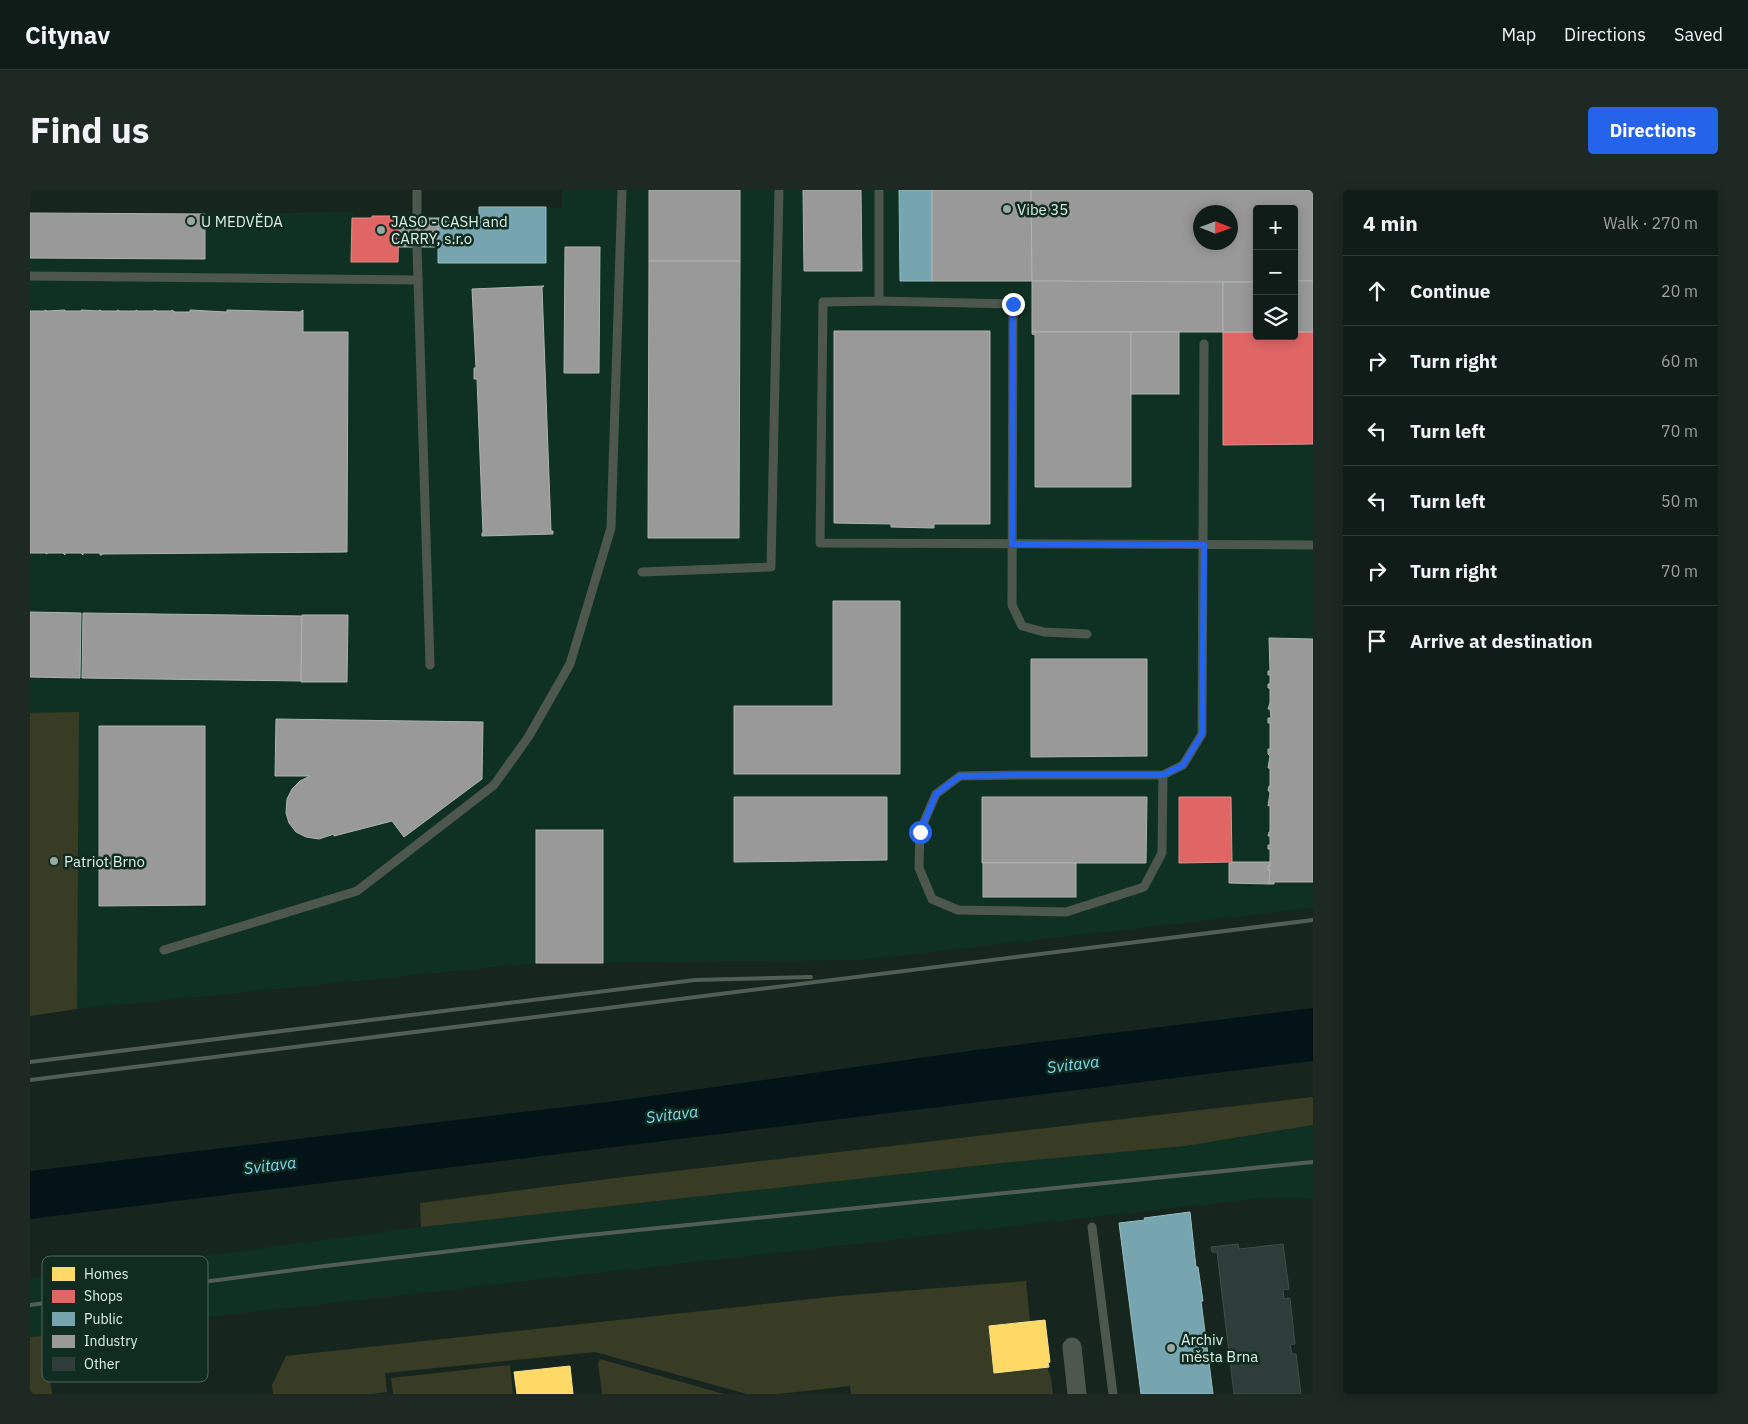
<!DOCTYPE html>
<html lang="en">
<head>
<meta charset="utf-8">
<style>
	body { margin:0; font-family:"IBM Plex Sans",sans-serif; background:#1e2924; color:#f1f3f6 }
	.controls { position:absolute; right:15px; top:15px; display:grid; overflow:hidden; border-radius:5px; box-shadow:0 2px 12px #0003 }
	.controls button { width:45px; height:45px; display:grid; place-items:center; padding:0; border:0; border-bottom:1px solid #303a36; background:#101c17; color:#f1f3f6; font:25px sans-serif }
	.compass { position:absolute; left:1163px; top:15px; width:45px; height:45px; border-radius:50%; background:#101c17; box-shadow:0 2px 12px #0003; rotate:91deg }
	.stop { position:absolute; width:15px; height:15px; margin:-11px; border:4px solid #2563eb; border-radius:50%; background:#fff }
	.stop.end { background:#2563eb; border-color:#fff; box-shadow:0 1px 5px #0008 }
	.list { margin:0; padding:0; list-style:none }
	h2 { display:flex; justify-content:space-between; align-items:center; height:65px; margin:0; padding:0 20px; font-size:21px }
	h2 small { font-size:16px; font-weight:400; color:#9ca1a1 }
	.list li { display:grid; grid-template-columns:32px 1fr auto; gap:15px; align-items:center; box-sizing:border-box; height:70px; padding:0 20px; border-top:1px solid #303a36 }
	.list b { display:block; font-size:19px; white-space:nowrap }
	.list em { font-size:16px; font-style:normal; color:#9ca1a1 }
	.icon { flex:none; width:28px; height:28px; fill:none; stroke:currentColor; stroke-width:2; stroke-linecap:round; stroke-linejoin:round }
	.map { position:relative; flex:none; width:1283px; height:1204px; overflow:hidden; border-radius:5px }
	header { display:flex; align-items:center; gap:30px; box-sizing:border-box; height:70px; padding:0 25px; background:#101c17; border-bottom:1px solid #303a36 }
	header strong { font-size:24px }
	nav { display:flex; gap:28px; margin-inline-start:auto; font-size:18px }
	.intro { display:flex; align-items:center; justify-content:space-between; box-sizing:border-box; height:120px; padding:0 30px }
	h1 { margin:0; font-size:35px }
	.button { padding:12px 22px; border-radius:5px; background:#2563eb; color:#fff; font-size:18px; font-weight:700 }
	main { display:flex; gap:30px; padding:0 30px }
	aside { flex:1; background:#101c17; border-radius:5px; box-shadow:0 2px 12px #0003 }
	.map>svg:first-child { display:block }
	.built { fill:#0e3123; fill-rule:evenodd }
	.green { fill:#393c25 }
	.water { fill:#041317 }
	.homes { fill:#ffd966; stroke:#f6e08d }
	.shops { fill:#e06666; stroke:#e08f8d }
	.public { fill:#76a5af; stroke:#96bcc0 }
	.industry { fill:#999; stroke:#aeb3b1; fill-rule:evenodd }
	.building { fill:#2f3d3a; stroke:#3f4d49 }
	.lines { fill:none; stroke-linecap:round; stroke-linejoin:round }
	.lane { stroke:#4e574d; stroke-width:9 }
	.street { stroke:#4e574d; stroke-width:19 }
	.rail { stroke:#525d56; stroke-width:4 }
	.route { stroke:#2563eb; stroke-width:6 }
	.poi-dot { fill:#99a9a2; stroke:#102c20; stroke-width:2 }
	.labels { text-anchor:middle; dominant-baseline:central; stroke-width:5; stroke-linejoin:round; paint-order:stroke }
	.poi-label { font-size:15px; fill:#e0f0e8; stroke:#102c20; text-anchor:start }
	.water-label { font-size:16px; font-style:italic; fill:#80ddf3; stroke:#102c20 }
	.key { fill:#102c20; stroke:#4e675c; stroke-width:1 }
	.key-label { font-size:14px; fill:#e0f0e8 }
</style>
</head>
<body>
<header>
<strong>Citynav</strong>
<nav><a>Map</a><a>Directions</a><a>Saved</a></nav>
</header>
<div class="intro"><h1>Find us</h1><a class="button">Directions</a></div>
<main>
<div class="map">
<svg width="1283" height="1204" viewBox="0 0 1283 1204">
	<rect width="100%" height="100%" fill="#16261f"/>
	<g class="built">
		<path d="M532,0h751v718l-450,52 -327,3 -459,46 2,-296h-49v-500l175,1 148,-2v6h19v-2h27l1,2h79v-11l83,1zM1227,19h37v127h-37zM1170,22h30v30h-30z"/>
		<path d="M1283,935v74l-50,-1 -1233,139v-58l391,-52 581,-64 183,-17z"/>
	</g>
	<g class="green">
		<path d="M49,522l-2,297 -47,7v-303z"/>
		<path d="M1283,907v28l-128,21 -183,17 -581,64 -1,-24 204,-26z"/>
		<path d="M996,1091l4,41 -41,4 5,46 53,-5 4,11 2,16h-202l-1,-8 -72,8h-31l-152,-42 -210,21 2,19 -15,2h-99l-1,-9 14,-29 553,-60z"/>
		<path d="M13,1146l9,58h-22v-57z"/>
		<path d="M570,1169l124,35h-122l-4,-31z"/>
		<path d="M480,1175l3,29h-120l-2,-16z"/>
	</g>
	<path class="water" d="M1283,818v53l-1283,158v-48l585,-70 361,-51z"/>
	<g class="homes">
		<path d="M1015,1130l5,42 -2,1 1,4 -55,6 -5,-47z"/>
		<path d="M540,1176l3,28h-56l-3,-22z"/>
	</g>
	<g class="shops">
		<path d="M342,26h27l-1,46h-47l1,-44h20z"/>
		<path d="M1193,142h34v4h37v-4h19v112l-90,1z"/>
		<path d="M1149,607h52l1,65 -53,1z"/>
	</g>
	<g class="public">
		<path d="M869,0h33v91h-32z"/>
		<path d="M449,17h67v56h-108v-45h41z"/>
		<path d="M1160,1022l6,55h2l5,34h-2l12,93h-72l-22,-171 26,-3 -1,-2z"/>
	</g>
	<g class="industry">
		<rect x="619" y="0" width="91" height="71"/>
		<path d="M773,0h58l1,81h-58z"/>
		<path d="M902,0h99l1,91h-100z"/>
		<path d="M1001,0h282v91h-19v-72h-37v73l-225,-1zM1170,22h30v30h-30z"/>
		<path d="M0,23l175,1v45l-175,-1z"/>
		<rect x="369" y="28" width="39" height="29"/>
		<path d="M535,57h35l-1,126h-35z"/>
		<path d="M619,71h91l-1,277h-91z"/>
		<path d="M1002,91l191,1v50h-191z"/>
		<rect x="1264" y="91" width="19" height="51"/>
		<rect x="1193" y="92" width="34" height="50"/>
		<path d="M514,96l-2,1 9,244h2v3l-71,2v-3h1l-6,-154h-3v-11h2l-4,-79z"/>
		<path d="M15,120l2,1 18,-1v1h16v-1l18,1v-1l3,1h16l-1,-1 3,1h16v-1l2,1h16v-1l3,1h15v-1l3,2h15v-2l37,2v-2l73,2 3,-2v22h45l-1,220 -245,2v1h-2v-2h-17v2l-2,-2h-16v2l-2,-2h-16v1l-2,-1h-15v-242h15z"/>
		<path d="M804,141h156v193h-56v4l-43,-1v-3l-57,-1z"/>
		<path d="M1002,142h99v155h-96v-152l-3,-1z"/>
		<rect x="1101" y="142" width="48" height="62"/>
		<path d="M803,411h67v173h-166v-68h99z"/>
		<path d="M0,422l51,1 -1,65 -50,-1z"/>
		<path d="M53,423l219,3 -1,65 -219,-3z"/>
		<path d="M272,425h46l-1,67h-46z"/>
		<path d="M1239,448l44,1v243h-39v2h-5l1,-14h-2v-4h2v-17h-2v-4h2v-9h-2l1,-4h1v-27l-2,1 2,-13 -2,-3 1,-4h1v-18h-2l2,-12 -2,-2v-5h2v-26h-2v-5h3l-1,-9h-2l2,-6v-15h-2v-4h2v-9h-2v-4h2z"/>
		<path d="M1001,469h116v97l-116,1z"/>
		<path d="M246,529l207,3 -1,57 -78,58 -12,-16 -58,15v-2l-15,5 -13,-2 -10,-5 -7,-9 -3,-10 1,-14 5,-10 8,-8 10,-5h-35z"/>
		<path d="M69,536h106v179l-106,1z"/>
		<path d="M704,607h153v63l-153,2z"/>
		<path d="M952,607h165l-1,66h-164z"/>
		<rect x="506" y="640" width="67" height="133"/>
		<path d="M1202,672h38v4h-2v4h2l-1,14 -40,-1v-20h3z"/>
		<rect x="953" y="673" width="93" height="34"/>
	</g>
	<path class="building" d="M1208,1054l1,5 44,-5 6,45 -6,1 1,9 6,-1 5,46 -5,1 2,9h4l5,40h-67l-17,-142h-5l-1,-5z"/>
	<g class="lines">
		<g class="lane">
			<path d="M849,0v111l-56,1 -3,241 493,2"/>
			<path d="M387,28v-28"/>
			<path d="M387,57l1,33"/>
			<path d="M0,86l388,4 12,385"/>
			<path d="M849,111l134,3 -1,301 10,21 22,6 43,2"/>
			<path d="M612,382l129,-5 8,-377"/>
			<path d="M1133,585l-1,78 -18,34 -78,25 -108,-2 -26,-11 -13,-31 1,-37 16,-37 24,-18 62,-1h141l20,-10 19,-31 2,-390"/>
			<path d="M134,760l193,-59 137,-106 35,-49 41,-72 41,-136 11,-338"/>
			<path d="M1062,1037l21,167"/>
		</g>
		<path class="street" d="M1042,1157l5,47"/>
		<g class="rail">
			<path d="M0,872l665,-82 116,-3"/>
			<path d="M0,890l1283,-160"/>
			<path d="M0,1115l287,-38 252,-30 744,-75"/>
		</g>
	</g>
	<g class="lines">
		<path class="route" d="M890,642l16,-38 24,-18 62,-1h141l20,-10 19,-31 2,-189 -192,-1 1,-240"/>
	</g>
	<g class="poi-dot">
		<circle cx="977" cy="19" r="5"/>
		<circle cx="161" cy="31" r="5"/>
		<circle cx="351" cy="40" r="5"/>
		<circle cx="24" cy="671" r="5"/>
		<circle cx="1141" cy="1158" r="5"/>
	</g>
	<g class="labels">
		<g class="poi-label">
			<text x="987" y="19">Vibe 35</text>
			<text x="171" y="31">U MEDVĚDA</text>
			<text x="361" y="31">JASO - CASH and<tspan x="361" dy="17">CARRY, s.r.o</tspan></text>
			<text x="34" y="671">Patriot Brno</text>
			<text x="1151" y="1149">Archiv<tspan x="1151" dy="17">města Brna</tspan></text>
		</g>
		<g class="water-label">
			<text transform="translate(1043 874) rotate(-7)">Svitava</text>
			<text transform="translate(642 924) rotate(-7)">Svitava</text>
			<text transform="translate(240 975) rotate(-7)">Svitava</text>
		</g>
	</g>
	<rect x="12" y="1066" width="166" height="126" rx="8" class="key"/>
	<rect x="22" y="1077" width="23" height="14" fill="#ffd966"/>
	<rect x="22" y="1100" width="23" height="13" fill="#e06666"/>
	<rect x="22" y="1122" width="23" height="14" fill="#76a5af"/>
	<rect x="22" y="1145" width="23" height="13" fill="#999"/>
	<rect x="22" y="1167" width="23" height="14" fill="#2f3d3a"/>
	<g class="key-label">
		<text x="54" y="1089">Homes</text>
		<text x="54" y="1111">Shops</text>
		<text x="54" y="1134">Public</text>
		<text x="54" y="1156">Industry</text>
		<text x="54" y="1179">Other</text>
	</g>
</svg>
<div class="controls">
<button>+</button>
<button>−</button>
<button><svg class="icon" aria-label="layers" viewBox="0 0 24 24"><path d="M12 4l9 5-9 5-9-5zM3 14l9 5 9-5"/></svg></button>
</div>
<svg class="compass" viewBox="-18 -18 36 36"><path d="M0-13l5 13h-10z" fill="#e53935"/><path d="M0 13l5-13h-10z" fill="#9ca1a1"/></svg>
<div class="stop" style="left:890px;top:642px"></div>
<div class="stop end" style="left:983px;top:114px"></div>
</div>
<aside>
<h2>4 min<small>Walk · 270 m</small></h2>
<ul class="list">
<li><svg class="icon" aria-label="ahead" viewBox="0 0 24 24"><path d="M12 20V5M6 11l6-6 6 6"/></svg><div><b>Continue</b></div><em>20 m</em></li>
<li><svg class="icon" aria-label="right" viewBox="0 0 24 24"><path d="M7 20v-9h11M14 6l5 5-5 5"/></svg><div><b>Turn right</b></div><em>60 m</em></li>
<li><svg class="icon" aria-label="left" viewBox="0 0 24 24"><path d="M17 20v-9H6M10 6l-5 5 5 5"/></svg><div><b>Turn left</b></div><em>70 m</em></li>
<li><svg class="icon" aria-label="left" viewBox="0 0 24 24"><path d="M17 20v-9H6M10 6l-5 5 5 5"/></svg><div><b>Turn left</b></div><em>50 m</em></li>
<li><svg class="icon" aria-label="right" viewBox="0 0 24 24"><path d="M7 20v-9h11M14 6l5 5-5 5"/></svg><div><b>Turn right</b></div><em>70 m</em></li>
<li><svg class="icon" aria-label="arrive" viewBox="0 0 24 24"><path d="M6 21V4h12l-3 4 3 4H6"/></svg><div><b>Arrive at destination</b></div></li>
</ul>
</aside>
</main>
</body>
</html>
